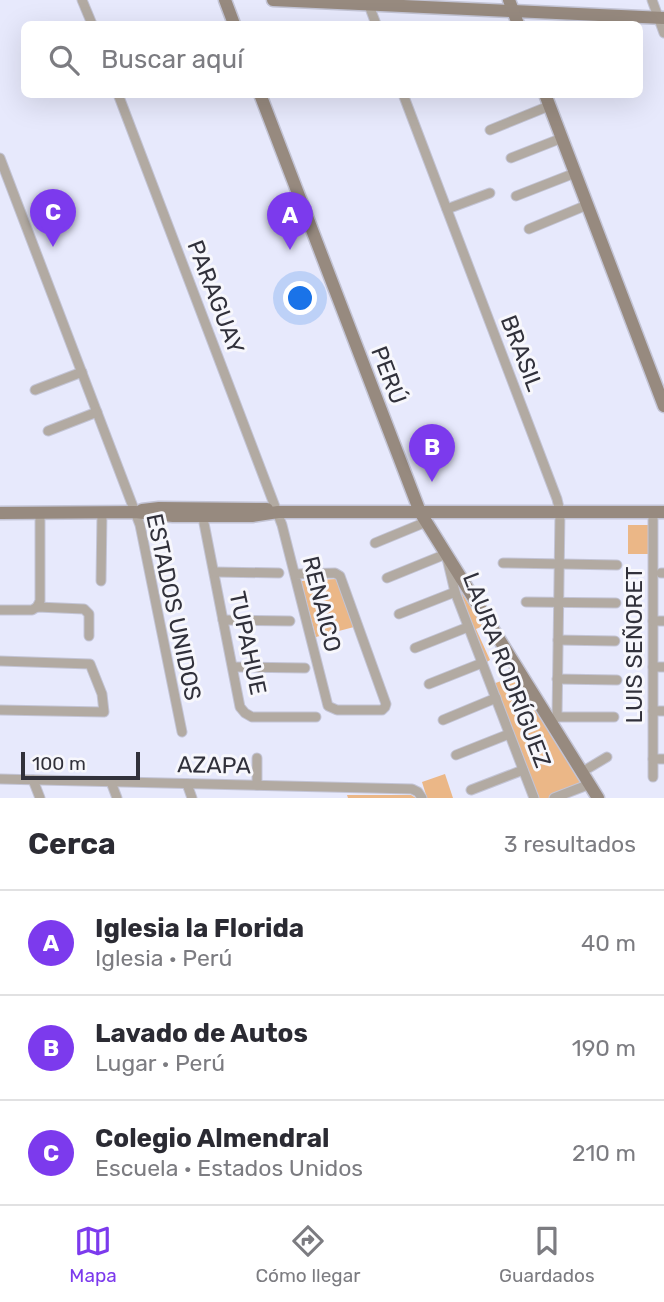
<!DOCTYPE html>
<html lang="es">
<head>
<meta charset="utf-8">
<style>
	body { margin:0; font-family:Rubik,sans-serif; background:#f7f7f7; color:#2b2b33 }
	.scale { position:absolute; left:21px; bottom:18px; width:119px; box-sizing:border-box; padding-left:7px; border:4px solid #31313b; border-top:0; font-size:19px; line-height:24px; white-space:nowrap; color:#31313b; -webkit-text-stroke:5px #f7f7fc; paint-order:stroke }
	.you { position:absolute; left:301px; top:299px; width:24px; height:24px; margin:-18px; border:5px solid #fff; border-radius:50%; background:#1a73e8; box-shadow:0 0 0 10px #1a73e833 }
	.badge { display:grid; place-items:center; width:46px; height:46px; border-radius:50%; background:#7c3aed; color:#fff; font-size:23px; font-weight:700 }
	.pin { position:absolute; translate:-50% -58px; filter:drop-shadow(0 2px 4px #0008) }
	.pin::after { content:''; position:absolute; top:37px; width:24px; height:21px; background:inherit; clip-path:polygon(0 0,100% 0,50% 100%) }
	.list { margin:0; padding:0; list-style:none }
	h2 { display:flex; justify-content:space-between; align-items:center; height:91px; margin:0; padding:0 28px; font-size:30px }
	h2 small { font-size:23px; font-weight:400; color:#7c7c81 }
	.list li { display:grid; grid-template-columns:46px 1fr auto; gap:21px; align-items:center; box-sizing:border-box; height:105px; padding:0 28px; border-top:2px solid #e1e1e2 }
	.list b { display:block; font-size:26px; white-space:nowrap }
	.list p { margin:0; font-size:23px; white-space:nowrap; color:#7c7c81 }
	.list em { font-size:23px; font-style:normal; color:#7c7c81 }
	.icon { flex:none; width:38px; height:38px; fill:none; stroke:currentColor; stroke-width:2; stroke-linecap:round; stroke-linejoin:round }
	.map { position:relative; flex:none; width:664px; height:798px; overflow:hidden }
	.search { position:absolute; background:#fff; box-shadow:0 7px 28px #0002; left:21px; right:21px; top:21px; height:77px; display:flex; align-items:center; gap:18px; box-sizing:border-box; padding:0 24px; border-radius:10px; color:#7c7c81; font-size:26px }
	.sheet { height:406px; background:#fff }
	nav { display:flex; justify-content:space-around; align-items:center; box-sizing:border-box; height:98px; border-top:2px solid #e1e1e2; background:#fff; font-size:19px; color:#7c7c81 }
	nav a { display:grid; justify-items:center; gap:4px }
	nav .on { color:#7c3aed }
	.map>svg:first-child { display:block }
	.green { fill:#ebb787 }
	.lines { fill:none; stroke-linecap:round; stroke-linejoin:round }
	.street-casing { stroke:#c3c4d5; stroke-width:11 }
	.secondary-casing { stroke:#c3c4d5; stroke-width:15 }
	.street { stroke:#b2aaa2; stroke-width:9 }
	.secondary { stroke:#978a7f; stroke-width:12 }
	.labels { text-anchor:middle; dominant-baseline:central; stroke-width:6; stroke-linejoin:round; paint-order:stroke }
	.street-label { font-size:23px; fill:#31313b; stroke:#f7f7fc }
</style>
</head>
<body>
<div class="map">
<svg width="664" height="798" viewBox="0 0 664 798">
	<rect width="100%" height="100%" fill="#e7e9fc"/>
	<g class="green">
		<rect x="628" y="525" width="21" height="29"/>
		<path d="M336,579l18,48 -38,10 -15,-56z"/>
		<path d="M461,592l22,34 -7,3 14,31 -5,3z"/>
		<path d="M514,676l68,109 -32,13h-12l-45,-114z"/>
		<path d="M445,774l8,24h-26l-5,-16z"/>
		<path d="M347,795h64l5,3h-68z"/>
	</g>
	<g class="lines">
		<g class="street-casing">
			<g id="street">
				<path d="M82,0l10,24"/>
				<path d="M367,0l9,24"/>
				<path d="M652,0l12,33"/>
				<path d="M118,94l164,431 46,181 9,4h45l3,-3 1,-3 -46,-128 -5,-3 -40,1"/>
				<path d="M403,94l154,405 3,13 -3,205 -7,4"/>
				<path d="M490,130l59,-24"/>
				<path d="M0,158l140,367 42,207"/>
				<path d="M511,158l51,-20"/>
				<path d="M516,196l59,-23"/>
				<path d="M447,209l43,-16"/>
				<path d="M529,229l58,-24"/>
				<path d="M35,390l47,-18"/>
				<path d="M48,431l49,-19"/>
				<path d="M653,512v265"/>
				<path d="M202,513l38,194 5,6 7,4h64"/>
				<path d="M375,543l51,-21"/>
				<path d="M503,563l114,2"/>
				<path d="M215,572l64,1"/>
				<path d="M661,573h3"/>
				<path d="M387,578l59,-24 9,38 79,206"/>
				<path d="M101,581l1,-68"/>
				<path d="M526,602l90,1"/>
				<path d="M37,607l3,-6v-88"/>
				<path d="M0,610h32l5,-3 47,2 5,5v22"/>
				<path d="M399,614l56,-22"/>
				<path d="M223,620l67,1"/>
				<path d="M653,621h11"/>
				<path d="M558,640l57,1"/>
				<path d="M415,648l53,-21"/>
				<path d="M0,661l90,3 12,30 2,18 -104,-2"/>
				<path d="M233,667l72,1"/>
				<path d="M653,667h11"/>
				<path d="M557,679l60,1"/>
				<path d="M429,684l53,-21"/>
				<path d="M653,711h11"/>
				<path d="M557,717h57"/>
				<path d="M443,720l53,-22"/>
				<path d="M456,755l53,-21"/>
				<path d="M653,759h11"/>
				<path d="M582,772l25,-15"/>
				<path d="M0,779l412,10 6,3 4,6"/>
				<path d="M33,780l7,18"/>
				<path d="M111,782l6,16"/>
				<path d="M187,784l5,14"/>
				<path d="M257,785v-27"/>
				<path d="M471,790l52,-20"/>
				<path d="M554,798l36,-14"/>
			</g>
		</g>
		<g class="secondary-casing">
			<g id="secondary">
				<path d="M225,0l9,24"/>
				<path d="M273,0l391,18"/>
				<path d="M509,0l9,24"/>
				<path d="M260,94l160,418 178,286"/>
				<path d="M545,94l119,312"/>
				<path d="M142,510l17,-2 108,1"/>
				<path d="M0,513l135,-1 38,4h79l26,-4h386"/>
			</g>
		</g>
		<use href="#street" class="street"/>
		<use href="#secondary" class="secondary"/>
	</g>
	<g class="labels">
		<g class="street-label">
			<text transform="translate(216 297) rotate(69)">PARAGUAY</text>
			<text transform="translate(522 353) rotate(69)">BRASIL</text>
			<text transform="translate(389 375) rotate(69)">PERÚ</text>
			<text transform="translate(322 604) rotate(76)">RENAICO</text>
			<text transform="translate(174 607) rotate(78)">ESTADOS UNIDOS</text>
			<text transform="translate(248 643) rotate(78)">TUPAHUE</text>
			<text transform="translate(634 645) rotate(-90)">LUIS SEÑORET</text>
			<text transform="translate(507 670) rotate(69)">LAURA RODRÍGUEZ</text>
			<text transform="translate(214 765) rotate(1)">AZAPA</text>
		</g>
	</g>
</svg>
<div class="scale">100 m</div>
<div class="you"></div>
<div class="pin badge" style="left:290px;top:250px">A</div>
<div class="pin badge" style="left:432px;top:482px">B</div>
<div class="pin badge" style="left:53px;top:247px">C</div>
<div class="search"><svg class="icon" aria-label="search" viewBox="0 0 24 24"><circle cx="10" cy="10" r="6"/><path d="M15 15l6 6"/></svg>Buscar aquí</div>
</div>
<section class="sheet">
<h2>Cerca<small>3 resultados</small></h2>
<ul class="list">
<li><span class="badge">A</span><div><b>Iglesia la Florida</b><p>Iglesia · Perú</p></div><em>40 m</em></li>
<li><span class="badge">B</span><div><b>Lavado de Autos</b><p>Lugar · Perú</p></div><em>190 m</em></li>
<li><span class="badge">C</span><div><b>Colegio Almendral</b><p>Escuela · Estados Unidos</p></div><em>210 m</em></li>
</ul>
</section>
<nav>
<a class="on"><svg class="icon" aria-label="map" viewBox="0 0 24 24"><path d="M3 6l6-2 6 2 6-2v14l-6 2-6-2-6 2zM9 4v14M15 6v14"/></svg>Mapa</a>
<a><svg class="icon" aria-label="directions" viewBox="0 0 24 24"><path d="M12 3l9 9-9 9-9-9zM9 14v-3h6M13 9l2 2-2 2"/></svg>Cómo llegar</a>
<a><svg class="icon" aria-label="saved" viewBox="0 0 24 24"><path d="M7 4h10v16l-5-4-5 4z"/></svg>Guardados</a>
</nav>
</body>
</html>
